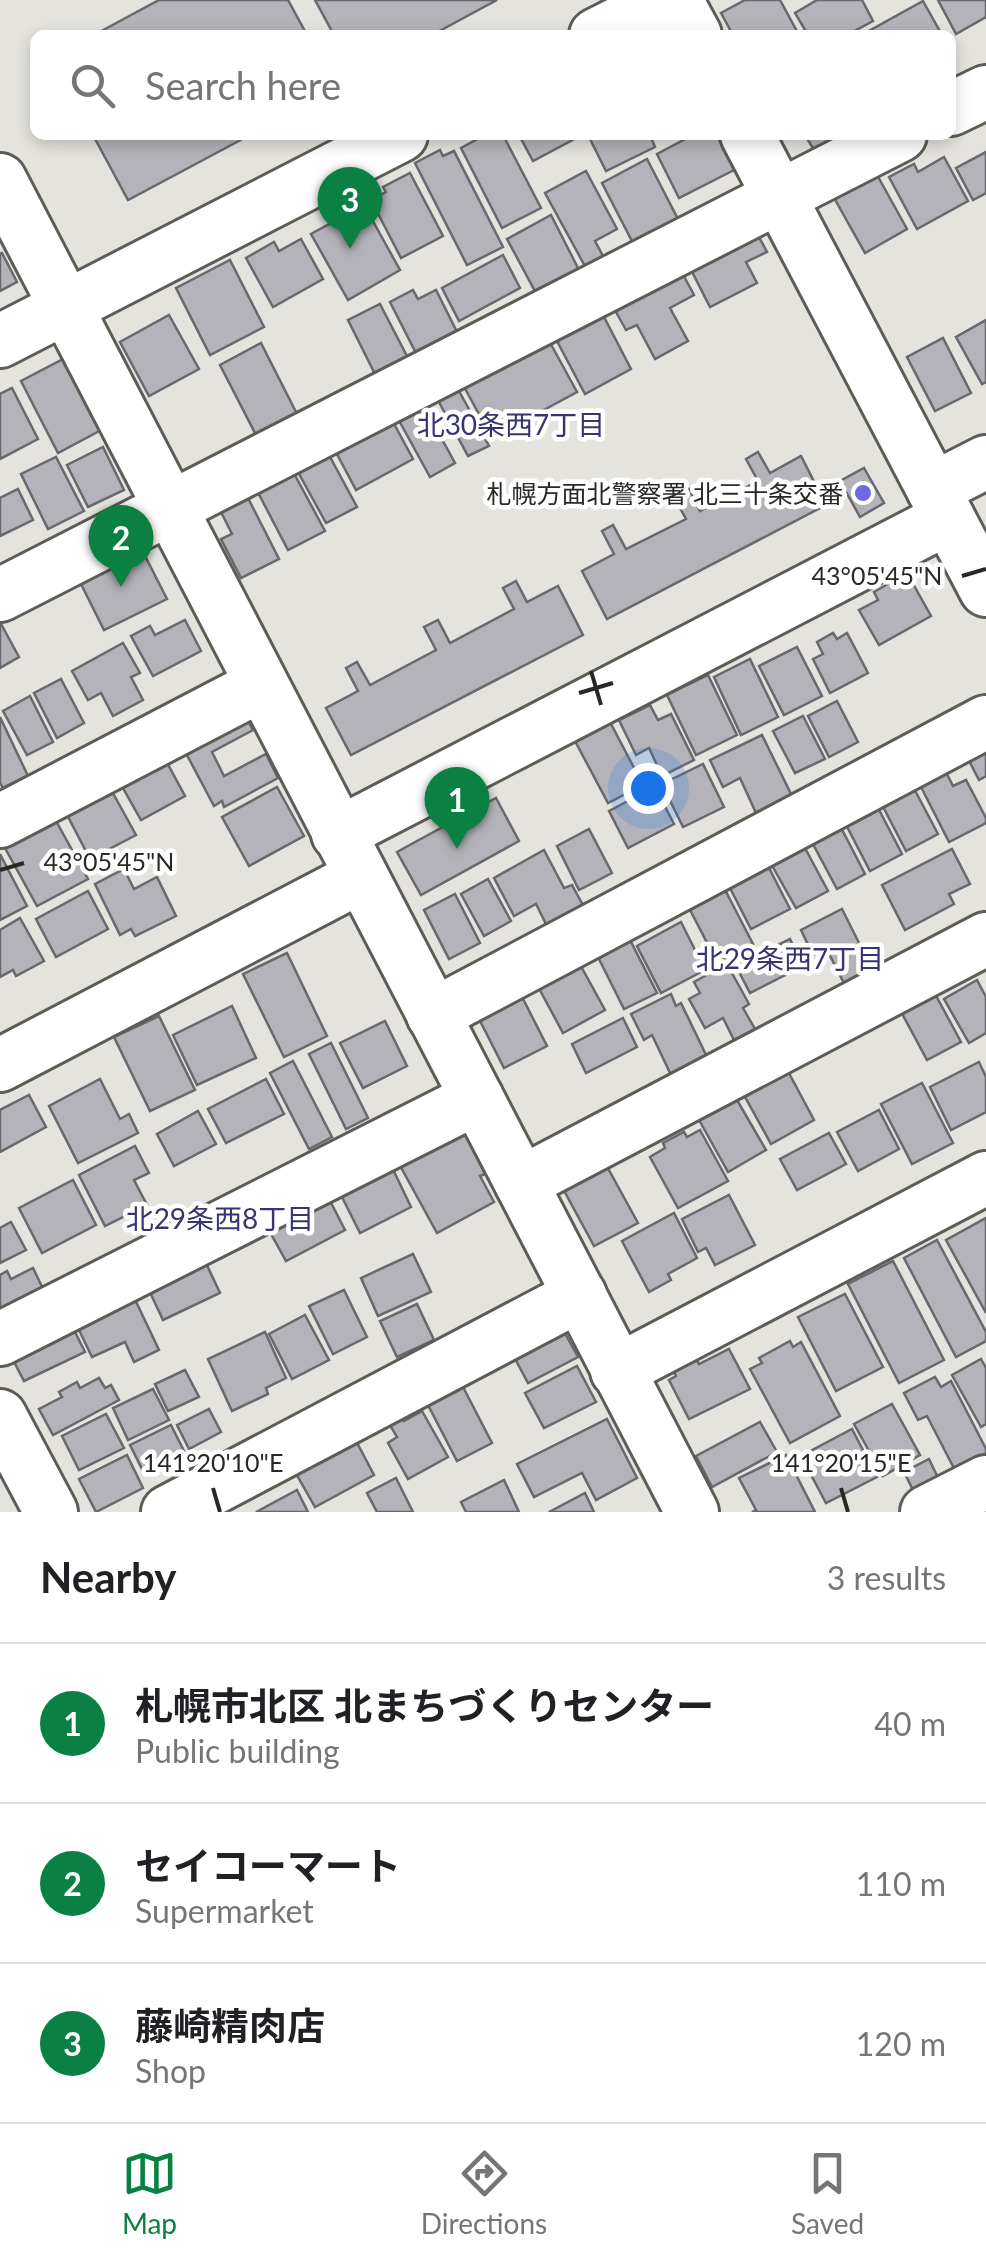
<!DOCTYPE html>
<html lang="en">
<head>
<meta charset="utf-8">
<style>
	body { margin:0; font-family:Lato,"Noto Sans JP",sans-serif; background:#f6f6f6; color:#202124 }
	.you { position:absolute; left:648px; top:788px; width:35px; height:35px; margin:-25px; border:8px solid #fff; border-radius:50%; background:#1a73e8; box-shadow:0 0 0 15px #1a73e833 }
	.badge { display:grid; place-items:center; width:65px; height:65px; border-radius:50%; background:#0b8043; color:#fff; font-size:32px; font-weight:700 }
	.pin { position:absolute; translate:-50% -82px; filter:drop-shadow(0 2px 5px #0008) }
	.pin::after { content:''; position:absolute; top:52px; width:35px; height:30px; background:inherit; clip-path:polygon(0 0,100% 0,50% 100%) }
	.list { margin:0; padding:0; list-style:none }
	h2 { display:flex; justify-content:space-between; align-items:center; height:130px; margin:0; padding:0 40px; font-size:42px }
	h2 small { font-size:32px; font-weight:400; color:#757577 }
	.list li { display:grid; grid-template-columns:65px 1fr auto; gap:30px; align-items:center; box-sizing:border-box; height:160px; padding:0 40px; border-top:2px solid #e0e0e0 }
	.list b { display:block; font-size:38px; white-space:nowrap }
	.list p { margin:0; font-size:32px; white-space:nowrap; color:#757577 }
	.list em { font-size:32px; font-style:normal; color:#757577 }
	.icon { flex:none; width:55px; height:55px; fill:none; stroke:currentColor; stroke-width:2; stroke-linecap:round; stroke-linejoin:round }
	.map { position:relative; flex:none; width:986px; height:1512px; overflow:hidden }
	.search { position:absolute; background:#fff; box-shadow:0 5px 15px #0003; left:30px; right:30px; top:30px; height:110px; display:flex; align-items:center; gap:25px; box-sizing:border-box; padding:0 35px; border-radius:15px; color:#757577; font-size:38px }
	.sheet { height:610px; background:#fff }
	nav { display:flex; justify-content:space-around; align-items:center; box-sizing:border-box; height:140px; border-top:2px solid #e0e0e0; background:#fff; font-size:28px; color:#757577 }
	nav a { display:grid; justify-items:center; gap:5px }
	nav .on { color:#0b8043 }
	.map>svg:first-child { display:block }
	.building { fill:#b3b3b9; stroke:#68686e; stroke-width:2.5 }
	.lines { fill:none; stroke-linecap:round; stroke-linejoin:round }
	.minor-casing { stroke:#5d5c56; stroke-width:58 }
	.minor { stroke:#fff; stroke-width:52 }
	.ticks { fill:none; stroke:#292826; stroke-width:4 }
	.poi-dot { fill:#7268e2; stroke:#fff; stroke-width:4 }
	.labels { text-anchor:middle; dominant-baseline:central; stroke-width:9; stroke-linejoin:round; paint-order:stroke }
	.poi-label { font-size:25px; fill:#292826; stroke:#fff; text-anchor:end }
	.neighbourhood-label { font-size:28px; fill:#383470; stroke:#fff }
	.ticks-label { font-size:25px; text-anchor:middle; fill:#292826; stroke:#fff; stroke-width:9; stroke-linejoin:round; paint-order:stroke }
</style>
</head>
<body>
<div class="map">
<svg width="986" height="1512" viewBox="0 0 986 1512">
	<rect width="100%" height="100%" fill="#e5e3dd"/>
	<g class="building">
		<path d="M159,0h129l19,35h-213z"/>
		<path d="M315,0h182l-65,35h-98z"/>
		<path d="M745,0h35l19,35h-66l-12,-22z"/>
		<path d="M817,0h45l11,21 -26,14h-39l-13,-22z"/>
		<path d="M938,0h48v17l-30,17z"/>
		<path d="M923,1l19,34h-70l-3,-4z"/>
		<path d="M93,135h157l-122,65z"/>
		<path d="M485,135h18l38,73 -39,20 -41,-80z"/>
		<path d="M519,135h61v1l-47,25z"/>
		<path d="M592,135h58l5,12 -49,24 -17,-34z"/>
		<path d="M693,135h24l17,35 -55,28 -22,-44z"/>
		<path d="M805,135h37l-28,15z"/>
		<path d="M440,150l3,6 11,-5 49,96 -36,18 -52,-102z"/>
		<path d="M986,152v41l-13,7 -17,-32z"/>
		<path d="M944,157l24,44 -51,28 -28,-52 25,-13 4,8z"/>
		<path d="M647,159l33,64 -45,24 -33,-64z"/>
		<path d="M871,164l36,65 -42,24 -37,-66z"/>
		<path d="M586,171l31,58 -22,12 9,17 -18,10 -41,-75z"/>
		<path d="M410,173l33,63 -42,22 -30,-58 15,-8 -3,-5z"/>
		<path d="M364,205l36,65 -52,30 -37,-66z"/>
		<path d="M551,215l28,55 -43,23 -29,-54z"/>
		<path d="M752,224l15,28 -21,10 11,21 -47,24 -25,-49z"/>
		<path d="M301,239l22,40 -50,28 -27,-49 28,-16 5,9z"/>
		<path d="M2,253l15,29 -17,9v-37z"/>
		<path d="M503,255l17,33 -61,33 -17,-33z"/>
		<path d="M230,260l34,67 -54,28 -34,-67z"/>
		<path d="M679,267l15,28 -24,13 18,33 -33,18 -18,-34 -11,5 -15,-27z"/>
		<path d="M413,290l5,9 18,-9 23,46 -41,21 -28,-55z"/>
		<path d="M380,304l30,58 -33,16 -29,-58z"/>
		<path d="M169,315l30,54 -50,27 -29,-54z"/>
		<path d="M604,317l27,52 -46,25 -28,-53z"/>
		<path d="M986,320v62l-4,2 -26,-47z"/>
		<path d="M547,337l30,55 -85,46 -30,-55z"/>
		<path d="M943,338l28,55 -36,18 -28,-54z"/>
		<path d="M261,343l38,75 -41,21 -38,-74z"/>
		<path d="M67,357l36,72 -45,24 -37,-72z"/>
		<path d="M453,380l36,66 -21,10 -35,-65z"/>
		<path d="M12,388l26,51 -38,20v-65z"/>
		<path d="M421,401l34,62 -25,14 -34,-62z"/>
		<path d="M392,420l21,39 -57,31 -26,-49z"/>
		<path d="M103,447l21,43 -36,17 -21,-42z"/>
		<path d="M758,452l12,21 31,-17 25,49 -219,114 -25,-48 32,-17 -12,-23 11,-6 13,24 60,-30 -12,-22 15,-8 11,22 58,-30 -12,-22z"/>
		<path d="M329,455l28,52 -31,16 -28,-51z"/>
		<path d="M56,457l28,54 -36,18 -27,-55z"/>
		<path d="M289,464l36,67 -37,19 -35,-67z"/>
		<path d="M864,468l20,35 -24,14 -20,-36z"/>
		<path d="M18,489l15,31 -33,16v-38z"/>
		<path d="M248,498l31,61 -38,19 -20,-39 11,-5 -11,-22z"/>
		<path d="M141,548l26,51 -63,31 -25,-50z"/>
		<path d="M907,573l24,43 -52,29 -20,-35 19,-10 -4,-8z"/>
		<path d="M516,581l11,21 31,-16 25,49 -232,120 -25,-47 32,-17 -12,-23 11,-6 13,23 66,-35 -12,-23 14,-7 12,23 64,-34 -11,-21z"/>
		<path d="M185,620l16,31 -48,25 -22,-40 19,-10 5,9z"/>
		<path d="M0,622l19,35 -19,11z"/>
		<path d="M833,633l4,6 10,-6 21,40 -38,20 -17,-34 10,-5 -6,-12z"/>
		<path d="M123,643l17,30 -9,4 12,23 -30,16 -12,-23 -13,7 -16,-29z"/>
		<path d="M797,647l25,49 -38,19 -25,-49z"/>
		<path d="M750,659l28,58 -37,18 -27,-58z"/>
		<path d="M708,675l29,60 -41,20 -29,-60z"/>
		<path d="M61,679l23,44 -27,15 -23,-45z"/>
		<path d="M30,696l23,46 -26,13 -24,-44z"/>
		<path d="M837,701l21,41 -29,15 -21,-41z"/>
		<path d="M239,704l14,26 -41,22 12,24 42,-22 12,24 -54,29 -2,-6 -8,5 -34,-64z"/>
		<path d="M650,705l8,15 13,-6 23,46 -32,16 -13,-28 -13,7 -17,-35z"/>
		<path d="M803,716l22,43 -30,14 -22,-42z"/>
		<path d="M0,717l28,59 -25,12 -3,-5z"/>
		<path d="M610,722l33,63 -35,18 -33,-62z"/>
		<path d="M762,735l30,61 -36,17 -16,-35 -17,9 -13,-27z"/>
		<path d="M986,740v36l-7,4 -15,-29z"/>
		<path d="M164,757l21,39 -44,24 -22,-39z"/>
		<path d="M941,762l12,24 13,-6 20,38v5l-37,19 -34,-67z"/>
		<path d="M703,764l21,43 -41,20 -21,-43z"/>
		<path d="M910,781l28,53 -32,17 -28,-54z"/>
		<path d="M109,786l27,49 -46,24 -26,-50z"/>
		<path d="M277,787l27,49 -55,30 -27,-49z"/>
		<path d="M655,787l19,37 -46,24 -19,-37z"/>
		<path d="M496,798l23,43 -98,54 -24,-43z"/>
		<path d="M875,802l27,52 -32,17 -27,-52z"/>
		<path d="M50,810l38,69 -51,27 -37,-67z"/>
		<path d="M835,816l30,58 -28,15 -31,-58z"/>
		<path d="M589,829l23,44 -33,17 -22,-44z"/>
		<path d="M798,835l30,56 -32,17 -31,-55z"/>
		<path d="M952,849l18,35 -21,10 5,10 -49,26 -23,-45z"/>
		<path d="M544,850l20,38 8,-3 13,24 -37,19 -12,-24 -22,12 -20,-38z"/>
		<path d="M0,854l27,52 -27,14z"/>
		<path d="M767,864l23,45 -39,20 -23,-45z"/>
		<path d="M124,869l10,20 23,-12 19,39 -41,20 -4,-7 -11,6 -25,-51z"/>
		<path d="M488,879l23,42 -27,15 -23,-42z"/>
		<path d="M722,884l31,60 -36,18 -31,-60z"/>
		<path d="M88,891l20,38 -52,28 -20,-38z"/>
		<path d="M455,894l25,49 -31,16 -25,-49z"/>
		<path d="M842,909l32,64 -28,14 -20,-39 -13,7 -12,-25z"/>
		<path d="M20,918l24,43 -28,15 -3,-6 -13,7v-47z"/>
		<path d="M681,922l24,48 -44,23 -24,-47z"/>
		<path d="M626,932l31,61 -33,16 -30,-60z"/>
		<path d="M790,939l13,27 -53,27 -14,-27z"/>
		<path d="M287,953l40,83 -43,21 -41,-83z"/>
		<path d="M577,959l28,51 -42,23 -28,-52z"/>
		<path d="M727,964l22,40 -6,4 12,21 -21,11 -11,-22 -18,10 -16,-29 11,-6 -6,-11z"/>
		<path d="M977,980l9,17v36l-17,10 -25,-44z"/>
		<path d="M518,989l29,57 -43,22 -29,-57z"/>
		<path d="M933,990l28,52 -34,18 -28,-52z"/>
		<path d="M671,994l5,12 5,-3 27,56 -36,18 -20,-42 -8,5 -13,-26z"/>
		<path d="M232,1006l24,52 -59,27 -24,-50z"/>
		<path d="M159,1016l36,74 -45,21 -36,-74z"/>
		<path d="M623,1018l14,29 -51,26 -14,-29z"/>
		<path d="M385,1021l22,45 -44,22 -23,-45z"/>
		<path d="M331,1043l37,75 -22,11 -37,-75z"/>
		<path d="M293,1061l39,76 -23,12 -39,-76z"/>
		<path d="M783,1062l31,58 -43,24 -32,-58z"/>
		<path d="M979,1062l7,15v35l-35,18 -21,-43z"/>
		<path d="M100,1079l20,40 9,-5 9,19 -60,30 -29,-57z"/>
		<path d="M266,1079l18,35 -58,29 -18,-34z"/>
		<path d="M922,1083l31,60 -41,21 -31,-60z"/>
		<path d="M730,1088l36,62 -38,22 -35,-63z"/>
		<path d="M29,1095l17,32 -46,25v-42z"/>
		<path d="M879,1110l20,39 -41,22 -21,-39z"/>
		<path d="M198,1111l18,33 -42,22 -17,-32z"/>
		<path d="M459,1115l31,57 -10,4 14,26 -57,31 -45,-82z"/>
		<path d="M700,1130l28,51 -50,27 -28,-51 15,-9 -2,-5 21,-11 3,5z"/>
		<path d="M829,1133l17,31 -49,26 -17,-31z"/>
		<path d="M135,1146l14,27 -15,7 13,25 -42,21 -26,-51z"/>
		<path d="M388,1159l23,48 -51,26 -24,-48z"/>
		<path d="M604,1161l34,62 -44,23 -33,-61z"/>
		<path d="M73,1180l23,45 -54,28 -23,-45z"/>
		<path d="M326,1193l19,37 -59,31 -20,-36z"/>
		<path d="M729,1195l26,50 -40,20 -9,-17 -8,4 -16,-33z"/>
		<path d="M674,1213l23,45 -29,16 3,6 -22,12 -27,-51z"/>
		<path d="M986,1218v95l-40,-73z"/>
		<path d="M11,1222l15,28 -26,13v-35z"/>
		<path d="M937,1240l49,92v9l-30,16 -52,-99z"/>
		<path d="M413,1254l18,38 -53,24 -17,-38z"/>
		<path d="M205,1261l15,32 -57,27 -15,-32z"/>
		<path d="M893,1261l51,99 -45,23 -51,-99z"/>
		<path d="M33,1268l13,27 -46,23v-43l7,-4 4,8z"/>
		<path d="M130,1289l29,61 -25,12 -9,-20 -33,15 -14,-29z"/>
		<path d="M344,1290l23,47 -34,17 -24,-48z"/>
		<path d="M845,1294l38,73 -47,24 -38,-74z"/>
		<path d="M417,1304l17,36 -37,17 -17,-36z"/>
		<path d="M305,1315l24,45 -37,19 -23,-45z"/>
		<path d="M71,1324l14,28 -61,29 -14,-27z"/>
		<path d="M562,1328l16,29 -50,26 -16,-30z"/>
		<path d="M265,1332l21,46 -20,10 2,6 -36,17 -24,-52z"/>
		<path d="M790,1341l3,6 8,-5 39,74 -50,27 -40,-74 12,-6 -3,-5z"/>
		<path d="M729,1349l21,40 -61,30 -20,-39 7,-4 -4,-8 23,-11 4,7z"/>
		<path d="M981,1359l5,9v56l-5,3 -29,-52z"/>
		<path d="M577,1366l19,36 -52,26 -19,-35z"/>
		<path d="M185,1370l14,27 -31,14 -13,-27z"/>
		<path d="M935,1377l6,10 10,-6 35,68v11l-29,14 -30,-58 -9,4 -14,-27z"/>
		<path d="M99,1378l6,10 6,-3 8,15 -66,35 -14,-26 23,-12 -3,-5 18,-10 3,6z"/>
		<path d="M462,1385l30,58 -35,18 -30,-58z"/>
		<path d="M153,1389l16,31 -41,20 -15,-32z"/>
		<path d="M892,1404l28,51 -37,21 -29,-52z"/>
		<path d="M209,1409l12,23 -32,17 -12,-24z"/>
		<path d="M422,1411l26,46 -40,22 -20,-36 9,-6 -10,-17 13,-7 4,8z"/>
		<path d="M106,1414l18,34 -45,22 -17,-34z"/>
		<path d="M607,1419l30,59 -41,22 -14,-27 -48,24 -17,-33z"/>
		<path d="M760,1422l17,30 -65,35 -16,-31z"/>
		<path d="M171,1425l14,28 -41,20 -14,-28z"/>
		<path d="M852,1429l25,48 -51,26 -25,-47z"/>
		<path d="M354,1437l20,38 -59,32 -21,-37z"/>
		<path d="M127,1455l16,33 -47,24 -17,-33z"/>
		<path d="M786,1455l29,57h-63l4,-2 -17,-32z"/>
		<path d="M929,1459l12,25 -25,12 -12,-24z"/>
		<path d="M396,1478l17,34h-36l-10,-19z"/>
		<path d="M504,1480l15,32h-53l-5,-10z"/>
		<path d="M297,1490l11,22h-52z"/>
		<path d="M585,1493l9,19h-45z"/>
	</g>
	<g class="lines">
		<g class="minor-casing">
			<g id="minor">
				<path d="M676,0l19,35"/>
				<path d="M596,35l69,-35"/>
				<path d="M951,109l35,-17"/>
				<path d="M747,135l239,455"/>
				<path d="M0,180l692,1332"/>
				<path d="M0,341l401,-206"/>
				<path d="M933,489l53,-27"/>
				<path d="M0,595l900,-460"/>
				<path d="M0,821l261,-136"/>
				<path d="M338,834l610,-316"/>
				<path d="M433,1015l553,-293"/>
				<path d="M0,1065l360,-188"/>
				<path d="M521,1183l465,-244"/>
				<path d="M0,1339l477,-241"/>
				<path d="M617,1371l369,-193"/>
				<path d="M0,1416l51,96"/>
				<path d="M168,1512l412,-217"/>
				<path d="M927,1512l59,-30"/>
			</g>
		</g>
		<use href="#minor" class="minor"/>
	</g>
	<path class="ticks" d="M962,576l24,-7M591,671l10,34M579,693l34,-10M0,870l24,-7M213,1488l7,24M841,1488l7,24"/>
	<circle class="poi-dot" cx="863" cy="493" r="10"/>
	<g class="labels">
		<g class="poi-label">
			<text x="843" y="493">札幌方面北警察署 北三十条交番</text>
		</g>
		<g class="neighbourhood-label">
			<text x="511" y="424">北30条西7丁目</text>
			<text x="790" y="958">北29条西7丁目</text>
			<text x="220" y="1218">北29条西8丁目</text>
		</g>
	</g>
	<g class="ticks-label">
		<text x="877" y="585">43°05'45"N</text>
		<text x="109" y="871">43°05'45"N</text>
		<text x="213" y="1472">141°20'10"E</text>
		<text x="841" y="1472">141°20'15"E</text>
	</g>
</svg>
<div class="you"></div>
<div class="pin badge" style="left:457px;top:849px">1</div>
<div class="pin badge" style="left:121px;top:587px">2</div>
<div class="pin badge" style="left:350px;top:249px">3</div>
<div class="search"><svg class="icon" aria-label="search" viewBox="0 0 24 24"><circle cx="10" cy="10" r="6"/><path d="M15 15l6 6"/></svg>Search here</div>
</div>
<section class="sheet">
<h2>Nearby<small>3 results</small></h2>
<ul class="list">
<li><span class="badge">1</span><div><b>札幌市北区 北まちづくりセンター</b><p>Public building</p></div><em>40 m</em></li>
<li><span class="badge">2</span><div><b>セイコーマート</b><p>Supermarket</p></div><em>110 m</em></li>
<li><span class="badge">3</span><div><b>藤崎精肉店</b><p>Shop</p></div><em>120 m</em></li>
</ul>
</section>
<nav>
<a class="on"><svg class="icon" aria-label="map" viewBox="0 0 24 24"><path d="M3 6l6-2 6 2 6-2v14l-6 2-6-2-6 2zM9 4v14M15 6v14"/></svg>Map</a>
<a><svg class="icon" aria-label="directions" viewBox="0 0 24 24"><path d="M12 3l9 9-9 9-9-9zM9 14v-3h6M13 9l2 2-2 2"/></svg>Directions</a>
<a><svg class="icon" aria-label="saved" viewBox="0 0 24 24"><path d="M7 4h10v16l-5-4-5 4z"/></svg>Saved</a>
</nav>
</body>
</html>
